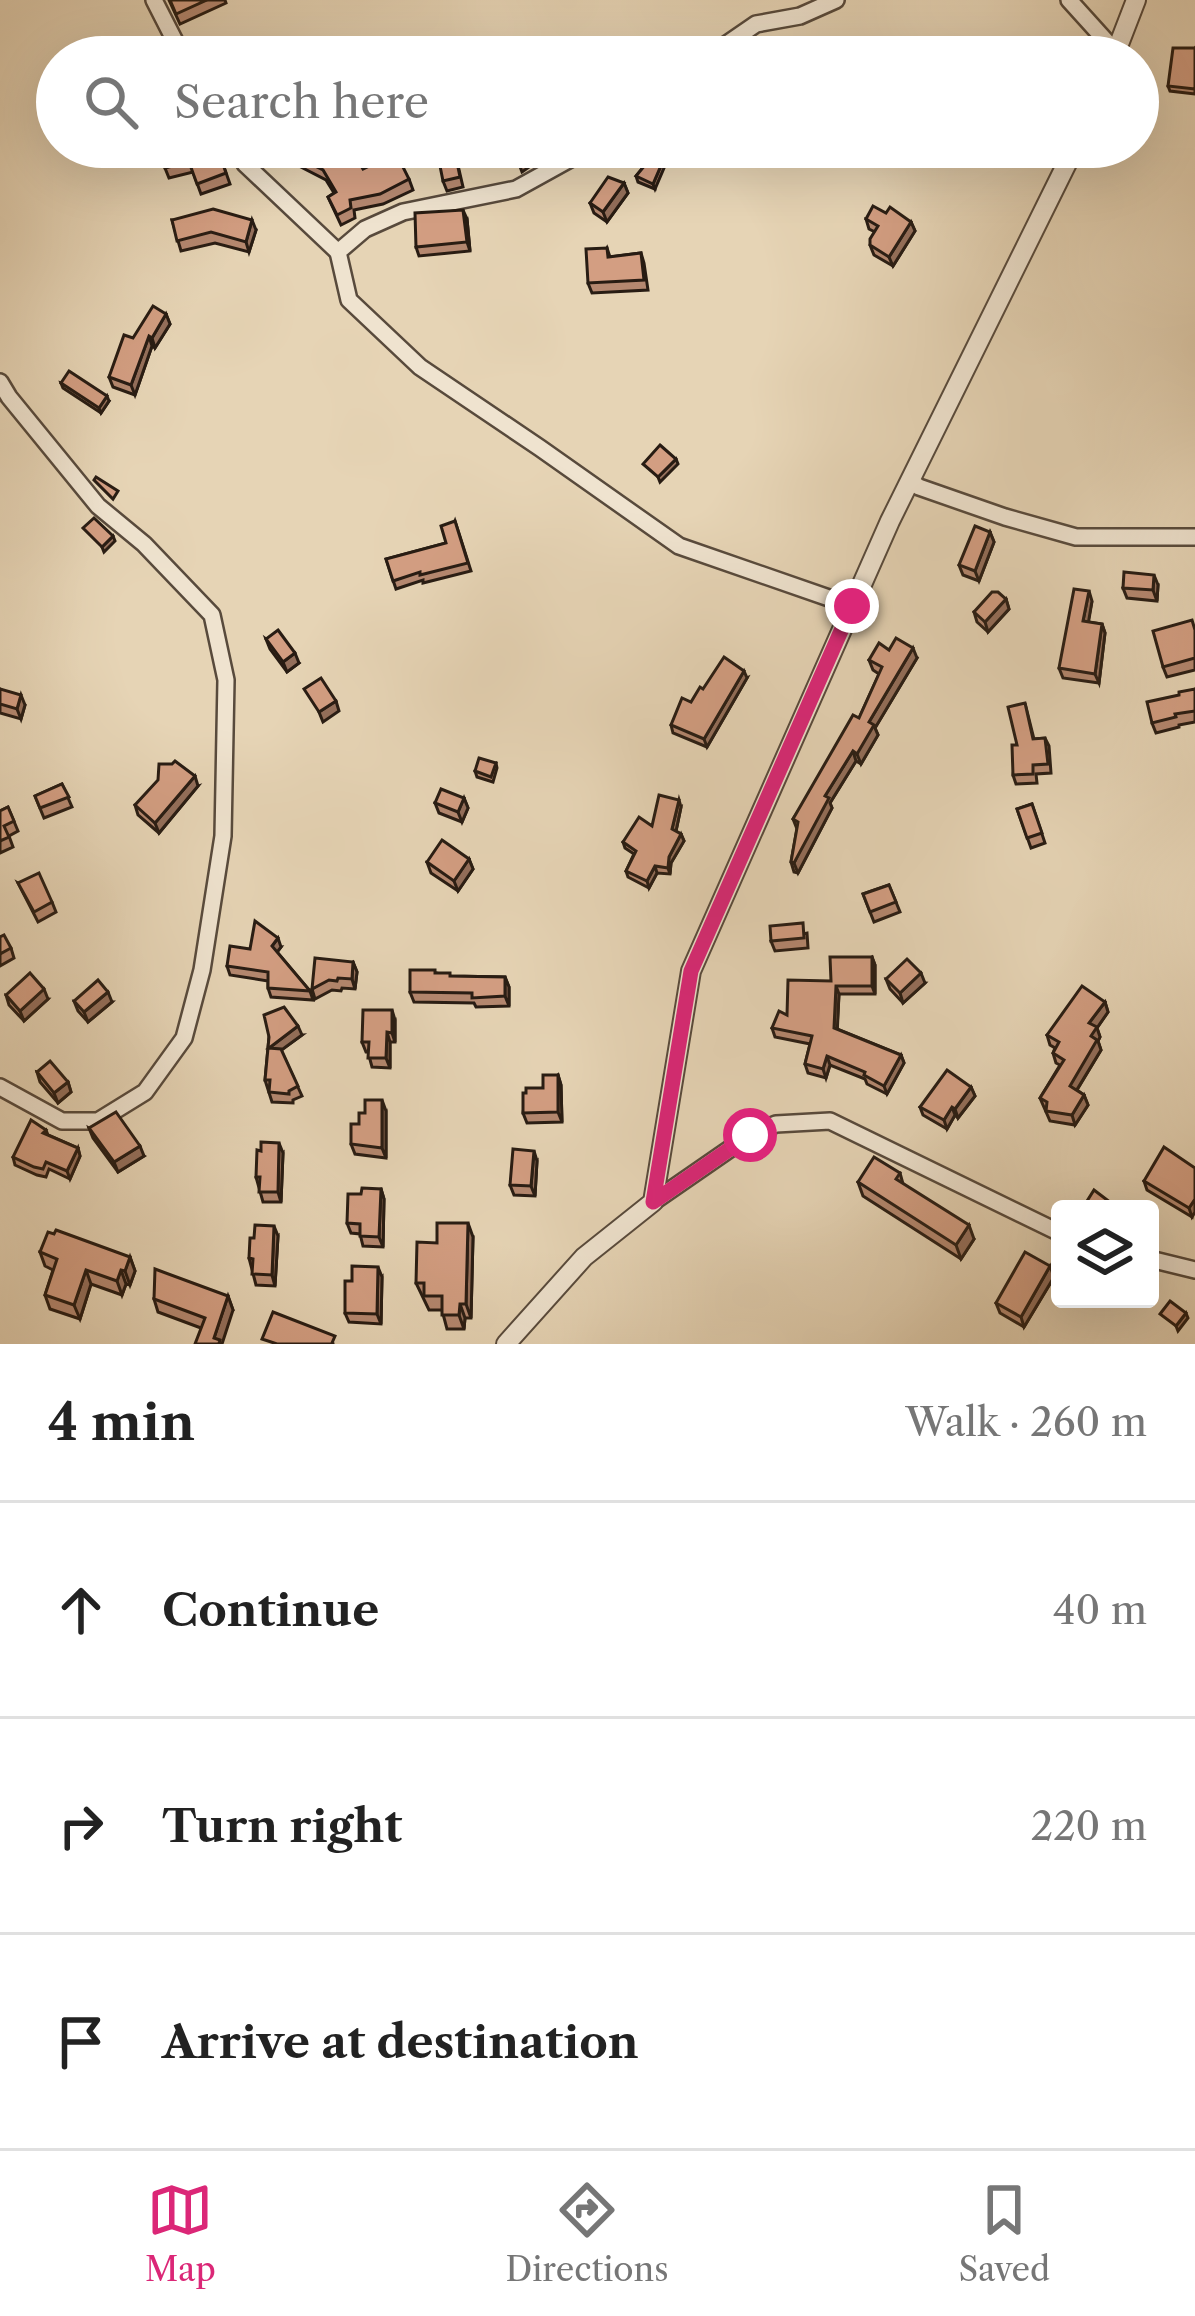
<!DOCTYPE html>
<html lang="en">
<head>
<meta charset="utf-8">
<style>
	body { margin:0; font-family:"Libre Caslon Text",serif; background:#f2f2f2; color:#222 }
	.controls { position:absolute; right:36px; bottom:36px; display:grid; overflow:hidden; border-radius:12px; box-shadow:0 12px 48px #0002 }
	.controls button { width:108px; height:108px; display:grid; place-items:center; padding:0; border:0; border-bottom:3px solid #e0e0e0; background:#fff; color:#222; font:60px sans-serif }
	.stop { position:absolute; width:36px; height:36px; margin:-27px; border:9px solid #db2777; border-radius:50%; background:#fff }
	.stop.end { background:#db2777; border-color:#fff; box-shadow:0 3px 12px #0008 }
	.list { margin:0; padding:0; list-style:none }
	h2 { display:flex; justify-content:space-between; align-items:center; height:156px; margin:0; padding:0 48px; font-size:51px }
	h2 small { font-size:39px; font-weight:400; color:#767676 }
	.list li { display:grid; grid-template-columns:78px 1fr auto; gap:36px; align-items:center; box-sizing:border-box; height:216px; padding:0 48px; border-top:3px solid #e0e0e0 }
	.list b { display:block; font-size:45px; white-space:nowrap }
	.list em { font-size:39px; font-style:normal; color:#767676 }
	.icon { flex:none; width:66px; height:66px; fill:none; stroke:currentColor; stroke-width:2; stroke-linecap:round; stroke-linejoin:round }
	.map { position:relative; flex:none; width:1195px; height:1344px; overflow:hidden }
	.search { position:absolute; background:#fff; box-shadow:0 12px 48px #0002; left:36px; right:36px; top:36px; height:132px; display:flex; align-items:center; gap:30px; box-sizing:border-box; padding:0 42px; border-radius:66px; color:#767676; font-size:45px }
	.sheet { height:804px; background:#fff }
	nav { display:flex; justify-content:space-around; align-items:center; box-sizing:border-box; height:168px; border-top:3px solid #e0e0e0; background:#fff; font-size:33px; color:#767676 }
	nav a { display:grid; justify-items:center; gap:6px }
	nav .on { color:#db2777 }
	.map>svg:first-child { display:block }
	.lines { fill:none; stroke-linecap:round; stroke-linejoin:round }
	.minor-casing { stroke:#584a3c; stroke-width:20 }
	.tertiary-casing { stroke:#584a3c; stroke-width:22 }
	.minor { stroke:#efe3cf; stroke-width:15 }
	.tertiary { stroke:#efe3cf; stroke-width:18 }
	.wall { fill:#b58870; stroke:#281c13; stroke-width:3 }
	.shaded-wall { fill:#946f5b; stroke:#281c13; stroke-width:3 }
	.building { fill:#d39e82; stroke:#281c13; stroke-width:3 }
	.route { stroke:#db2777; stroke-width:15 }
</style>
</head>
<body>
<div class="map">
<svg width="1195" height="1344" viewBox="0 0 1195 1344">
	<rect width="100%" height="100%" fill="#e6d4b5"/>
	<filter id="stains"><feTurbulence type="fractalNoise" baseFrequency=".00167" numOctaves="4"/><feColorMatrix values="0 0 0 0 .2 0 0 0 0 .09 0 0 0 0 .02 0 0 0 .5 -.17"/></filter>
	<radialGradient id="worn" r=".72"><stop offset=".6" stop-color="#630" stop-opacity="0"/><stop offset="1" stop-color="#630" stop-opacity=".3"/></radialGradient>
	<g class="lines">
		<g class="minor-casing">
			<g id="minor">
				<path d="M154,0l29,57"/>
				<path d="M1069,0l47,52"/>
				<path d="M708,57l48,-33 44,-8 36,-16"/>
				<path d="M235,147l10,17 93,88"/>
				<path d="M592,147l-76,42 -113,23 -38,17 -27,23 11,48 71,67 120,81 139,98 173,60"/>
				<path d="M0,382l9,15 89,109 46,38 68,71 14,65 -3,156 -21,134 -18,68 -39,54 -47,29h-36l-62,-34"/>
				<path d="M910,481l9,6 86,30 71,20h119"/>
				<path d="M653,1202l97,-67 26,-11 54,-3 230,112"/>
				<path d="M1150,1259l45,11"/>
			</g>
		</g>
		<g class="tertiary-casing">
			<g id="tertiary">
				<path d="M1114,57l22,-57"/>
				<path d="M506,1344l78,-87 69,-55 38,-231 199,-450 185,-374"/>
			</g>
		</g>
		<use href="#minor" class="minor"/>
		<use href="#tertiary" class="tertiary"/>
	</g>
	<g class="wall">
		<path d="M169,0h56l1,3 -46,21z"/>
		<path d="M1195,48v46l-25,-3 -2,-5z"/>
		<path d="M217,147l13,37 -29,10 -8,-22 -24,6 -4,-10z"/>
		<path d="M660,147l-5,42 -17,-7 -2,-6z"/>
		<path d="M454,148l9,39 -16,4 -4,-10z"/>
		<path d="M291,154l118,25 4,11 -30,14 -29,6 1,8 -14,7 -13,-28 6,-4 -8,-13 -31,-16z"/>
		<path d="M624,183l4,10 -21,29 -13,-9 -4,-10z"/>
		<path d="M467,219l3,32 -51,5 -3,-9z"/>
		<path d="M866,219l45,3 4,9 -22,35 -19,-11 -4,-10 5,-13 -6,-3z"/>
		<path d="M172,220l84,10 -7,22 -34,-9 -34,8z"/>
		<path d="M607,248l3,9 31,-4 3,10 4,27 -56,3 -4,-10z"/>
		<path d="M166,314l4,10 -15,24 -3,-2 -17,49 -22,-8 -4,-10 24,-39z"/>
		<path d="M61,383l48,18 -8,12 -38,-25z"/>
		<path d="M455,521l16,50 -48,12v-3l-27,9 -10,-30 60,-16z"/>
		<path d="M990,532l4,10 -15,39 -16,-6 -4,-10z"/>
		<path d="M1158,585l-1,16 -30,-3 -4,-10z"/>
		<path d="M1006,599l3,10 -21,23 -11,-10 -3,-10z"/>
		<path d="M1092,601l-4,21 14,2 3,9 -6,50 -36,-5 -4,-10z"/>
		<path d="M1195,627v43l-28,7 -4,-10z"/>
		<path d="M266,639l33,24 -12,9 -17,-23z"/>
		<path d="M889,650l28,8 -42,70 3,7 -17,29 -5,-3 -26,42 2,5 -34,65 -4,-1 -3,-10 6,-33 -4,-10 66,-101 20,-44 -6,-4 -4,-10z"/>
		<path d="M747,678l-40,69 -34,-14 -2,-8 20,-23z"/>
		<path d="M0,689l25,16 -4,14 -21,-6z"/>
		<path d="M1195,689v33l-16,3v2l-23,6 -4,-10 27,-28z"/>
		<path d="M1025,703l9,36 11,-1 4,8 2,27 -15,1 1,9 -21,1 -3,-9 4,-30z"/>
		<path d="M496,763l1,5 -4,14 -16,-5 -2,-6z"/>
		<path d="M62,784l10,23 -28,11 -9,-22z"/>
		<path d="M198,786l-39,47 -21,-18 -3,-10z"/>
		<path d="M464,798l4,10 -6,14 -23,-9 -4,-10z"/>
		<path d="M1032,804l13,39 -14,5 -14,-39z"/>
		<path d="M8,807l10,24 -9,5 4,11 -13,6v-42z"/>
		<path d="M681,807l-5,24 5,3 3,7 -13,22 -1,11 -13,-1 -8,15 -21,-11 -2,-6 8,-17 -9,-6 -2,-6z"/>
		<path d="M469,859l4,10 -15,22 -27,-18 -4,-11z"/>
		<path d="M18,883l34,19 4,10 -18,10z"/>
		<path d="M889,885l11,27 -26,10 -11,-28z"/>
		<path d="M807,933l1,15 -33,3 -4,-10z"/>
		<path d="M0,937l11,11 3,10 -14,8z"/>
		<path d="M281,947l-4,5 33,39 3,9 -42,-3 -3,-9v-7l-38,-6 -3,-9 23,-17z"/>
		<path d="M872,957l3,8v29h-36l-2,35 64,26 3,8 -17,31 -20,-10 -2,-5 -35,-14 -4,13 -18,-5 -3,-9 5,-20 -35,-7 -3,-9 59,-47z"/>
		<path d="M353,962l4,10 -2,17 -13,-1 -1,3 -9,-1 -17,9 -3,-10z"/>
		<path d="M436,973l15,3 54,1 4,10v19l-33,1 -2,-4 -60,-1 -4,-10z"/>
		<path d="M886,979l39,4 -22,20 -13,-14z"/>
		<path d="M6,995l42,4 -24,22 -15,-16z"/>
		<path d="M74,1001l38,1 -24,20 -10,-11z"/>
		<path d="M1105,1002l3,10 -11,16 3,9 -2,4 3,9 -24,40 7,5 4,10 -13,20 -25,-4 -10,-23 20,-33 -4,-2 -3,-10 2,-5 -5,-3 -3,-10z"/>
		<path d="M395,1020v22h-5v26l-18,-1 -4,-15h-2l-4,-10z"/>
		<path d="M302,1035l-21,15 21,46 -9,4v3l-21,-1 -7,-22 4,-43z"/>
		<path d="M37,1072l31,10 3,10 -13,11 -18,-21z"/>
		<path d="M558,1075l3,10 1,37 -35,1 -4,-10 3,-20 17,-5z"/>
		<path d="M971,1087l4,9 -17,22 -3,-3 -8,14 -24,-14 -3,-8z"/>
		<path d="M386,1111v47l-31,-4 -4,-10 8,-20z"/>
		<path d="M89,1128l55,28 -26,16 -25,-34z"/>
		<path d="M46,1130l2,5 30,13 2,8 -10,23 -21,-10 -3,8 -9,-2 -22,-10 -2,-8z"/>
		<path d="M283,1153l-2,49h-18l-7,-25z"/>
		<path d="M537,1161l-2,35 -21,-1 -4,-10z"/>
		<path d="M1195,1168l-3,49 -45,-27 -3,-9z"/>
		<path d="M900,1173l3,11 71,55 -13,20 -98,-63 -5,-14z"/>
		<path d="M381,1189l3,10 -1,48 -20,-1 -3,-12 -9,-1 -4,-10 14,-29z"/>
		<path d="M278,1236l-3,50 -19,-1 -7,-27z"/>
		<path d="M473,1237l-2,81h-6l-1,11h-17l-5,-19h-13l-13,-27 21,-40z"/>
		<path d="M40,1252l90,5 5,14 -5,14 -4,-1 -4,11 -31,-11 -11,35 -30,-10 -5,-14 8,-25 -8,-4z"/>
		<path d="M1050,1266l4,11 -30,50 -24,-14 -4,-10z"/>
		<path d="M382,1277l-1,47 -32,-2 -4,-9z"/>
		<path d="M228,1296l5,14 -32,18 -43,-16 -4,-13z"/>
	</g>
	<g class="shaded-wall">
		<path d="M669,147h4l-18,42 -2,-5z"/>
		<path d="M542,148l3,8 -23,16 -3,-8z"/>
		<path d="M624,183l4,10 -21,29 -4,-10z"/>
		<path d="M463,210l4,9 3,32 -3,-9z"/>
		<path d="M252,220l4,10 -7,22 -3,-10z"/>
		<path d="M911,222l4,9 -22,35 -4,-9z"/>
		<path d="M166,314l4,10 -15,24 -3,-10z"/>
		<path d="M149,336l3,10 -17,49 -4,-10z"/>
		<path d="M107,396l2,5 -8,12 -2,-5z"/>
		<path d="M676,459l2,5 -18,18 -2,-5z"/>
		<path d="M990,532l4,10 -15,39 -4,-10z"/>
		<path d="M113,536l2,5 -11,11 -2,-5z"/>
		<path d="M1154,575l4,10 -1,16 -4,-11z"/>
		<path d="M1089,591l3,10 -5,30 -4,-10z"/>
		<path d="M1006,599l3,10 -21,23 -3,-10z"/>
		<path d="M1102,624l3,9 -6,50 -4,-9z"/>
		<path d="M913,648l4,10 -42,70 3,7 -17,29 -4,-10 12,-32z"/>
		<path d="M295,653l4,10 -12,9 -4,-10z"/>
		<path d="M744,671l3,7 -40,69 -3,-8z"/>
		<path d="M21,695l4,10 -4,14 -4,-10z"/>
		<path d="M336,701l3,10 -16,11 -4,-10z"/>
		<path d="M853,751l3,10 -26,42 2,5 -34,65 -4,-10 31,-67z"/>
		<path d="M195,776l3,10 -39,47 -4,-10z"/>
		<path d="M464,798l4,10 -6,14 -4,-10z"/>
		<path d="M679,800l2,7 -6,29 -3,-7z"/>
		<path d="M681,834l3,7 -13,22 -1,11 -2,-6 1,-11z"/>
		<path d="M469,859l4,10 -15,22 -4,-10z"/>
		<path d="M655,866l2,7 -8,15 -2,-7z"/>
		<path d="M278,938l3,9 -6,8 -3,-9z"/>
		<path d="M872,957l3,8v29l-3,-8z"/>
		<path d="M353,962l4,10 -2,17 -3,-10z"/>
		<path d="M921,973l4,10 -22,20 -3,-10z"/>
		<path d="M505,977l4,10v19l-4,-10z"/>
		<path d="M836,986l3,8 -2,42 -3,-8z"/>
		<path d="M44,989l4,10 -24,22 -4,-10z"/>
		<path d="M108,992l4,10 -24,20 -4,-10z"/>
		<path d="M1105,1002l3,10 -11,16 3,9 -2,4 3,9 -28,46 -3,-10 19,-63z"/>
		<path d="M392,1010l3,10v22l-3,-9z"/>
		<path d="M298,1026l4,9 -30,22 -3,-9z"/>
		<path d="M387,1032l3,10v26l-4,-10z"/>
		<path d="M901,1055l3,8 -17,31 -3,-8z"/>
		<path d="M827,1056l3,9 -4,13 -3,-9z"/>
		<path d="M558,1075l3,10 1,37 -4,-10z"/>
		<path d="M68,1082l3,10 -13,11 -4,-10z"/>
		<path d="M971,1087l4,9 -17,22 -3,-9z"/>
		<path d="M1084,1095l4,10 -13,20 -3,-10z"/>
		<path d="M382,1100l4,11v47l-4,-10z"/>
		<path d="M952,1107l3,8 -8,14 -3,-9z"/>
		<path d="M279,1143l4,10 -2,49 -3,-10z"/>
		<path d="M140,1146l4,10 -26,16 -4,-10z"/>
		<path d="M78,1148l2,8 -10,23 -3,-8z"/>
		<path d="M534,1151l3,10 -2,35 -4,-10z"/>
		<path d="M381,1189l3,10 -1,48 -4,-10z"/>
		<path d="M1195,1199v13l-3,5 -3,-9z"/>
		<path d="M468,1223l5,14 -2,81 -5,-14z"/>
		<path d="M969,1225l5,14 -13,20 -5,-14z"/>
		<path d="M274,1226l4,10 -3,50 -3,-11z"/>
		<path d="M130,1257l5,14 -5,14 -5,-14z"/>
		<path d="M1050,1266l4,11 -30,50 -3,-10z"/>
		<path d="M378,1267l4,10 -1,47 -4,-10z"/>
		<path d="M86,1270l5,14 -11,35 -6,-14z"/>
		<path d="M121,1270l5,14 -4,11 -5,-14z"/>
		<path d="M228,1296l5,14 -11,34h-6l-2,-6z"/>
		<path d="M460,1304l5,14 -1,11 -5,-14z"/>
		<path d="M1186,1313l2,5 -10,13 -2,-5z"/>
	</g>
	<g class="building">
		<path d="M170,0h37l-31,14z"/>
		<path d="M1173,48h22v41l-27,-3z"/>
		<path d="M178,147h39l9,26 -29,11 -8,-22 -24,6 -4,-15z"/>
		<path d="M294,147h34l32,17 3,5 33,-16 13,26 -29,15 -30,6 1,8 -14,7 -9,-18 8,-5 -13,-22 -32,-16z"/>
		<path d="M507,147h35v1l-23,16z"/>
		<path d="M660,147h9l-16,37 -17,-8z"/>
		<path d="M454,148l6,29 -17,4 -5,-25z"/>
		<path d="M608,177l16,6 -21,29 -13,-9z"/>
		<path d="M873,206l13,7 4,-6 21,15 -22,35 -19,-12v-6l8,-13 -12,-7z"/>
		<path d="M213,209l39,11 -6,22 -35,-10 -34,9 -5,-21z"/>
		<path d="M463,210l4,32 -51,5 -1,-34z"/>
		<path d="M607,248l1,9 33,-4 3,27 -56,3 -2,-34z"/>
		<path d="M153,306l13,8 -14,24 -3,-2 -18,49 -22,-8 15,-42 9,3z"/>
		<path d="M69,371l38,25 -8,12 -38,-25z"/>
		<path d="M660,445l16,14 -18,18 -15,-13z"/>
		<path d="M96,477l22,14 -5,8 -19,-19z"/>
		<path d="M94,518l19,18 -11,11 -19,-19z"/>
		<path d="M455,521l13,42 -48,12v-3l-27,9 -7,-22 60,-16 -5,-17z"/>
		<path d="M975,526l15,6 -15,39 -16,-6z"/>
		<path d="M1124,572l30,3 -1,15 -30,-2z"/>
		<path d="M1074,589l15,2 -6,30 19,3 -7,50 -36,-6z"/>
		<path d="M992,592h6l8,7 -21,23 -11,-10z"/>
		<path d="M1192,620l3,10v28l-32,9 -10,-36z"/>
		<path d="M278,630l17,23 -12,9 -17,-23z"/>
		<path d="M896,638l17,10 -44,74 5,3 -17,29 -4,-3 -28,45 4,2 -35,65 -3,-1 7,-40 -5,-3 60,-104 6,3 23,-51 -13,-7 10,-17 10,7z"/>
		<path d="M724,657l20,14 -40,68 -33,-14 11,-27 9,4 9,-15 3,2z"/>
		<path d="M321,678l15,23 -17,11 -15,-23z"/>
		<path d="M0,689l21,6 -4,14 -17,-5z"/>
		<path d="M1195,689v22l-20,3 1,3 -24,6 -5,-21 32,-7v-3z"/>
		<path d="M1025,703l8,36 12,-1 3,26 -15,1v9l-20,1 -1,-30h5l-9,-38z"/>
		<path d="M479,758l17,5 -5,14 -16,-6z"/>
		<path d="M175,761l20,15 -40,47 -20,-18 23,-25 1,-16h13z"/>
		<path d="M62,784l7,13 -29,11 -5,-12z"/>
		<path d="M441,789l23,9 -6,14 -23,-9z"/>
		<path d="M659,795l20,5 -7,29 9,5 -12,23 -1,11 -13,-2 -8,15 -21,-10 10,-20 -13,-9 16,-25 13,9z"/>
		<path d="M1032,804l10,29 -15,5 -10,-29z"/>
		<path d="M8,807l6,14 -10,5 5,11 -9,4v-30z"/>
		<path d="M442,840l27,19 -15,22 -27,-19z"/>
		<path d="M39,873l13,29 -18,10 -16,-29z"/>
		<path d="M889,885l7,17 -26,10 -7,-18z"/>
		<path d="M255,921l23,17 -6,8 38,45 -42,-3v-16l-41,-6 3,-20 20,3z"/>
		<path d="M803,923l1,15 -33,3 -1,-15z"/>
		<path d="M4,935l7,13 -11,6v-17z"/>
		<path d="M830,957h42v29h-36l-2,42 67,27 -17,31 -20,-11 1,-3 -38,-16 -4,13 -18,-5 7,-28 -40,-8 7,-17 8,4 1,-35 43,1z"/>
		<path d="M315,958l38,4 -1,17 -14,-1 -1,3 -8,-1 -17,9z"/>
		<path d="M907,959l14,14 -21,20 -14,-14z"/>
		<path d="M410,970h25v3h15v3l55,1v19l-33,2v-5l-62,-1z"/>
		<path d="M30,973l14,16 -24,22 -14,-16z"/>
		<path d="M98,980l10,12 -24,20 -10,-11z"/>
		<path d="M1082,986l23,16 -16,21 8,4 -6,9 6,4 -27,46 14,9 -12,20 -26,-4 1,-9 -7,-4 24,-38 -11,-7 6,-11 -12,-7z"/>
		<path d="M284,1007l14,19 -29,22 12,1 17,37 -9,5v3l-20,-2 1,-12h-5l4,-43 -5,-22z"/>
		<path d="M363,1010h29v23l-5,-1 -1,26h-18l1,-16h-7z"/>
		<path d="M50,1061l18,21 -14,11 -17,-21z"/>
		<path d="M947,1070l24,17 -16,22 -3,-2 -8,13 -24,-13z"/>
		<path d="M543,1075h15v37l-35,1v-20h3v-5h17z"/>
		<path d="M365,1100h17v48l-31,-4v-20h8v-11h6z"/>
		<path d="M116,1112l24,34 -26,16 -25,-34z"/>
		<path d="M31,1120l15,10 -3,3 35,15 -11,23 -21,-9 -3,7 -9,-2 -21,-10z"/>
		<path d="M261,1142l18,1 -1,49h-19l1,-15h-4l1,-27 4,1z"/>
		<path d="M1164,1147l31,21v31l-6,9 -45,-27z"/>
		<path d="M513,1149l21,2 -3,35 -21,-1z"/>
		<path d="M874,1157l26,16 -4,6 73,46 -13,20 -98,-63z"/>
		<path d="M362,1188l19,1 -2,48 -19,-1v-12l-13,-1 1,-29h13z"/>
		<path d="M1094,1190l25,19h-37z"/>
		<path d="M437,1223h31l-2,81h-6l-1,11h-17v-19h-18v-13h-8l1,-41 20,1z"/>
		<path d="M255,1225l19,1 -2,49 -20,-1 1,-15 -4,-1 1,-20h4z"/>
		<path d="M56,1230l74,27 -5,14 -4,-1 -4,11 -31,-11 -12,35 -29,-10 12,-36 -17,-7 8,-20 6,2z"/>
		<path d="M1025,1252l25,14 -29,51 -25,-14z"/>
		<path d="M352,1266l26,1 -1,47 -32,-1v-32h7z"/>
		<path d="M155,1269l73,27 -14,42 6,2 -1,3 1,1h-25l10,-26 -51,-19z"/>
		<path d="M1170,1301l16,12 -10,13 -16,-12z"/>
		<path d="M273,1312l62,24 -3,7 2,1h-57l-15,-5z"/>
	</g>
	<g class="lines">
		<path class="route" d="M750,1135l-97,67 38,-231 161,-365"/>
	</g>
	<rect width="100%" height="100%" filter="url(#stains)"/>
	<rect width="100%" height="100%" fill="url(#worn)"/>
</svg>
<div class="controls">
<button><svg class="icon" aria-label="layers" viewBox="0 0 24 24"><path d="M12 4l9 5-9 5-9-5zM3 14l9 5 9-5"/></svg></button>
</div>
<div class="stop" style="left:750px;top:1135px"></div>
<div class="stop end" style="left:852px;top:606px"></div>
<div class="search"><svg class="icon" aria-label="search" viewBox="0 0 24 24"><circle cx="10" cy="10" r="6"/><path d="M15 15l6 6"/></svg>Search here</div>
</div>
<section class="sheet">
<h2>4 min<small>Walk · 260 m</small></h2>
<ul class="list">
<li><svg class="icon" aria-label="ahead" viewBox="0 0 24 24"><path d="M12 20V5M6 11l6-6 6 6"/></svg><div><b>Continue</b></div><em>40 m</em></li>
<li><svg class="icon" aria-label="right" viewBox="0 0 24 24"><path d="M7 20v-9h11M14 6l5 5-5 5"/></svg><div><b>Turn right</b></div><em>220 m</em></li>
<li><svg class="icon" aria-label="arrive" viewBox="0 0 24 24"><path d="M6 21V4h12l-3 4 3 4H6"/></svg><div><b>Arrive at destination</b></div></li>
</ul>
</section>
<nav>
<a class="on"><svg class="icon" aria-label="map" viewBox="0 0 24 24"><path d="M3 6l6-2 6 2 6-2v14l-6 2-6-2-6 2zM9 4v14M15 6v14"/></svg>Map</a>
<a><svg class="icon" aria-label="directions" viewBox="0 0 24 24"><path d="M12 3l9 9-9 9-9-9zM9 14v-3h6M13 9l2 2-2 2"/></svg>Directions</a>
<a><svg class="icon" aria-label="saved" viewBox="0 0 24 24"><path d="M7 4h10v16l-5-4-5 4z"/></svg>Saved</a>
</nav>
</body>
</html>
